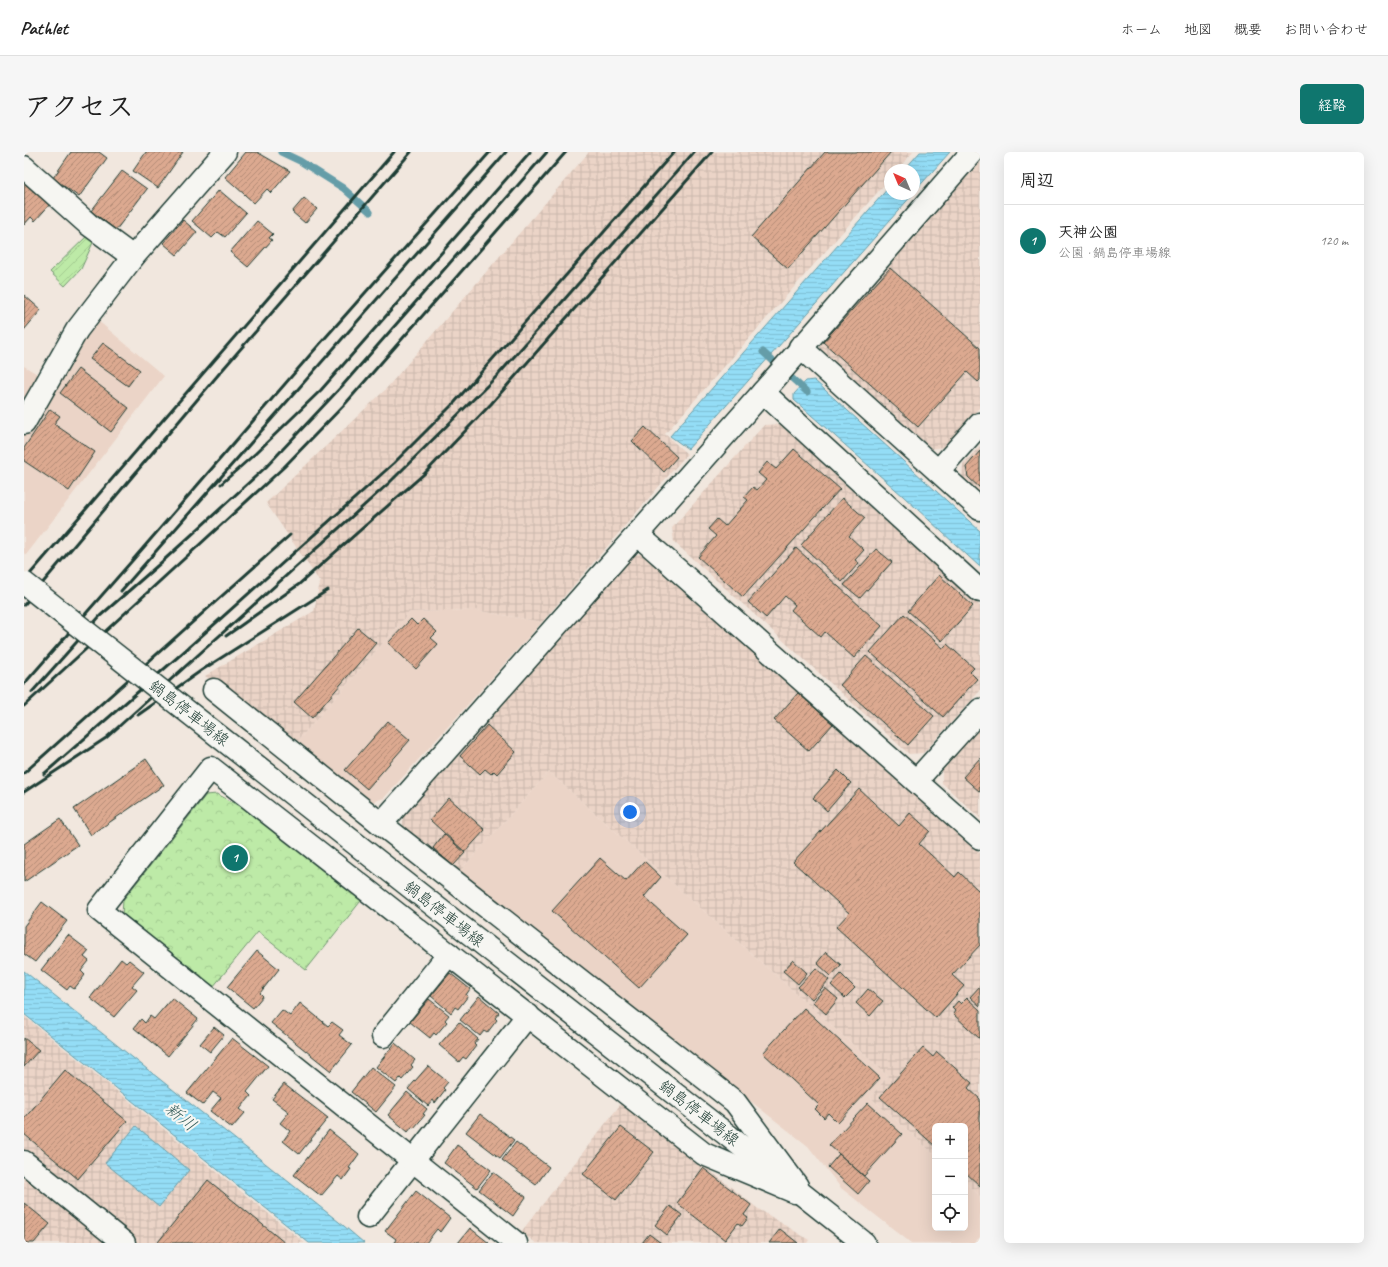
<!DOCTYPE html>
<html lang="ja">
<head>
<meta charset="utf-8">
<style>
	body { margin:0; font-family:Caveat,"Klee One",sans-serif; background:#f6f6f6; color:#222 }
	.controls { position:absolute; right:12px; bottom:12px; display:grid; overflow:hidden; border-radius:6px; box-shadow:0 4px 16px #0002 }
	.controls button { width:36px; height:36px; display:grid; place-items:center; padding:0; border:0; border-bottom:1px solid #e0e0e0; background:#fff; color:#222; font:20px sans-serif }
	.compass { position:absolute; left:860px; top:12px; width:36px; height:36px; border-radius:50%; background:#fff; box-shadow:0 4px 16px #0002; rotate:316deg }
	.you { position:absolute; left:606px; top:660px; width:14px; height:14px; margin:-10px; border:3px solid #fff; border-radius:50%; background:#1a73e8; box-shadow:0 0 0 6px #1a73e833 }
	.badge { display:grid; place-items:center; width:26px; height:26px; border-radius:50%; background:#0f766e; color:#fff; font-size:13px; font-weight:700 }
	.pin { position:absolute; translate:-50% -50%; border:2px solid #fff; box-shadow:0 1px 4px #0006 }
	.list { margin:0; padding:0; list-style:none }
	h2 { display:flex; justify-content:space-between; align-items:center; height:52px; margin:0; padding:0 16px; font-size:17px }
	h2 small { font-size:13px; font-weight:400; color:#767676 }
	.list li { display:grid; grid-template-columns:26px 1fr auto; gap:12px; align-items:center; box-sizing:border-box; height:72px; padding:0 16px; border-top:1px solid #e0e0e0 }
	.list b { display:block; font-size:15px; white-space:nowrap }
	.list p { margin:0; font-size:13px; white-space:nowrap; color:#767676 }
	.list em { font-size:13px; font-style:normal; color:#767676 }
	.icon { flex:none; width:22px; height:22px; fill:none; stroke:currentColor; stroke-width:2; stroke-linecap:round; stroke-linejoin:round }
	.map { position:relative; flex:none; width:956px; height:1091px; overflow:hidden; border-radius:6px }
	header { display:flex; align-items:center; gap:24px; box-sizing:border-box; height:56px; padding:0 20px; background:#fff; border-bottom:1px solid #e0e0e0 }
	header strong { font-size:19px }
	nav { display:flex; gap:22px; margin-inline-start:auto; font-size:14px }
	.intro { display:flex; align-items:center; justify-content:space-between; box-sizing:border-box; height:96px; padding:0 24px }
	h1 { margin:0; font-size:28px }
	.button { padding:10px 18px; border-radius:6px; background:#0f766e; color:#fff; font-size:14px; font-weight:700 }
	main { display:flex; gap:24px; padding:0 24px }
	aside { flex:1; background:#fff; border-radius:6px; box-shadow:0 4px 16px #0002 }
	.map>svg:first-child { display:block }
	.built { fill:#ebd4c7 }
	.industrial { fill:url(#industrial-grid) }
	.forest { fill:url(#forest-crowns); stroke:#6e946e }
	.garden { fill:url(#garden-furrows); stroke:#6e946e }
	.water { fill:url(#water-rules); stroke:#659da8 }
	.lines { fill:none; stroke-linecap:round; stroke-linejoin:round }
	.stream { stroke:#659da8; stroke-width:7 }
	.building { fill:url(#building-hatch); stroke:#1f3d34 }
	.minor-casing { stroke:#1f3d34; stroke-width:25 }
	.major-casing { stroke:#1f3d34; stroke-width:25 }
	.minor { stroke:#f6f6f2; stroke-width:22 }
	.major { stroke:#f6f6f2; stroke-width:22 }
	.rail { stroke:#1f3d34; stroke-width:3 }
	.major-bridge-casing { stroke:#1f3d34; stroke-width:25; stroke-linecap:butt }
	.major-bridge { stroke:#f6f6f2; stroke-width:22 }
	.labels { text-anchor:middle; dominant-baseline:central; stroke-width:4; stroke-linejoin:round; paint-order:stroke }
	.street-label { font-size:16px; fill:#1f3d34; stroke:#f6f6f2 }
	.water-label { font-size:17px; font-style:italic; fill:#365d5b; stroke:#f6f6f2 }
</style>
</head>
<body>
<header>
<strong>Pathlet</strong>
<nav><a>ホーム</a><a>地図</a><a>概要</a><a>お問い合わせ</a></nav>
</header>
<div class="intro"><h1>アクセス</h1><a class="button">経路</a></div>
<main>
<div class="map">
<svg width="956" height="1091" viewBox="0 0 956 1091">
	<defs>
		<pattern id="industrial-grid" width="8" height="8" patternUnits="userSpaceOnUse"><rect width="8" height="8" fill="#ebd4c7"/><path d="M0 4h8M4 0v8" fill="none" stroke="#c9b7ac"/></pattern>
		<pattern id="forest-crowns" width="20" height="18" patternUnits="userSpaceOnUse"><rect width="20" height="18" fill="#bdeaa7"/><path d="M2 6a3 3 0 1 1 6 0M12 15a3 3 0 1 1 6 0" fill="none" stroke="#a2ca90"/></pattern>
		<pattern id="garden-furrows" width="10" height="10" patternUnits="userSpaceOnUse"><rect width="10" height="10" fill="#bdeaa7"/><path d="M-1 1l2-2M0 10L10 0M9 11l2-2" fill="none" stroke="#a2ca90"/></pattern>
		<pattern id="water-rules" width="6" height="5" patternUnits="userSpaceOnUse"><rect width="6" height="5" fill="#94ddf6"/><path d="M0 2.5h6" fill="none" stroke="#7fbfd4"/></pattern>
		<pattern id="building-hatch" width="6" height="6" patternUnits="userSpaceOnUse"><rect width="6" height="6" fill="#dca990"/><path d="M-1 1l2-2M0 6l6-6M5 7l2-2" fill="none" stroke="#b28b76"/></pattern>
	</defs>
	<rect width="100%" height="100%" fill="#f1e7de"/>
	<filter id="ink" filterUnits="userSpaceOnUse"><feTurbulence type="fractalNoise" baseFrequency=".025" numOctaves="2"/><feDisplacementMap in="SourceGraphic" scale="8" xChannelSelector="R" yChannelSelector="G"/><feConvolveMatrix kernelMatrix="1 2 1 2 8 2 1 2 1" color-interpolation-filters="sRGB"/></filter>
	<g filter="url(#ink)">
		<g class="built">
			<path d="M60,157l80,67 -138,179 -2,-2v-187l15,9z"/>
			<path d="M451,458l67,12 -158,176 -15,5 -75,-58 116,-133z"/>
			<path d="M525,620l339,304 -18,21 65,58v73h30v-46l15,14v41l-6,6h-63l-70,-55 -33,-42 -350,-273z"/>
		</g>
		<g class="industrial">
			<path d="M565,0h324l-16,18h-7v8l-225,256 22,20 -145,168 -67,-12 -65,2 -116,133 -89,-69 109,-65 6,-29 -54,-79 119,-113z"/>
			<path d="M956,5v250l-36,40 -15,2 -109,-98 1,-15z"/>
			<path d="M757,272l199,182v85l-57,62 -14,1 -235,-212 -2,-14 92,-103z"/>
			<path d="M956,294v49l-18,-17 1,-14z"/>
			<path d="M624,401l332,300v343l-15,-14v-56h-30v29l-65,-58 18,-21 -339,-304 -91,101 -55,-43v-19l228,-256z"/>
			<path d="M956,574v92l-38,-35v-15z"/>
			<path d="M0,864l281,227h-281z"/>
			<path d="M599,949l134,107 52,32 -2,3h-271l-15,-11z"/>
		</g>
		<path class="forest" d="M193,642l48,25 99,78 -58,73 -48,-38 -45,55 -91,-72 1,-15 83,-105z"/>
		<path class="garden" d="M66,81l6,3 -15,33 -16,17 -15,-14z"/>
		<g class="water">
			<path d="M896,0h30l-36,40v-22h-10z"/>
			<path d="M866,34v8h23l-225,255 -18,-13z"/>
			<path d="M790,228l166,151v36l-77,-71 -109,-96v-6l12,-13z"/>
			<path d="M0,819l320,255 20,17h-55l-285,-229z"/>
			<path d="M112,974l53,44 -30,37 -54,-44z"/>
		</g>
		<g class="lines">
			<g class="stream">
				<path d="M257,0l19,9 43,27 27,24"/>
				<path d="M739,200l44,40"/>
			</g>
		</g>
		<g class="building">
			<path d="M47,0h28l8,6 -28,39 -26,-19z"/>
			<path d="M122,0h37l-25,36 -25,-17z"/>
			<path d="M222,0h11l33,19 -19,22 -4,-4 -13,14 -29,-26z"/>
			<path d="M801,0h66l-103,117 -37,-32z"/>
			<path d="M98,19l25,18 -31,41 -25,-19z"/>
			<path d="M0,28l28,22 -17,19 -4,-4 -7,8z"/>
			<path d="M195,38l27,23 -21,24 -7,-5 -6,6 -20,-17z"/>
			<path d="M280,46l13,11 -12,14 -13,-11z"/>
			<path d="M159,68l14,12 -20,23 -14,-12z"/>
			<path d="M233,69l16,13 -4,4 3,2 -24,27 -18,-15z"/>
			<path d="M866,116l90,80v32l-2,2 -11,-10 -49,55 -95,-85z"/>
			<path d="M0,143l17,15 -17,20z"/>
			<path d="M79,191l37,27 -12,16 -38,-27z"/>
			<path d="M54,217l51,39 -18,24 -51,-39z"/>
			<path d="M26,257l10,7 -6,8 41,28 -26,39 -45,-30v-13z"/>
			<path d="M621,275l32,30 -13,15 -32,-31z"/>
			<path d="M770,297l46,40 -97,108 -45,-40 18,-21 -8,-7 9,-10 8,7 23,-26 -4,-3 9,-10 4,3 9,-10 -8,-7 9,-11 9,7z"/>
			<path d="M956,299v37l-12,-11 -2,-10z"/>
			<path d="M818,346l23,20 -16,18 15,14 -9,10 4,3 -17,19 -41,-37z"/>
			<path d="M772,396l86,78 -28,32 -29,-26 -4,5 -30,-27 4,-5 -10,-9 -19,22 -18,-16z"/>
			<path d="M852,397l16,13 -32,36 -16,-13z"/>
			<path d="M915,423l34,31 -31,35 -34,-30z"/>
			<path d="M880,462l39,34 4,-4 27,24 -4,4 7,7 -34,38 -73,-65z"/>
			<path d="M387,467l6,6 6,-6 14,13 -6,6 7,6 -22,25 -28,-26z"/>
			<path d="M334,476l18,15 -64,75 -18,-16z"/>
			<path d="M842,504l68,60 -26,29 -68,-60z"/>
			<path d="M774,541l35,31 -24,27 -35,-31z"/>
			<path d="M364,569l22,19 -43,49 -22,-19z"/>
			<path d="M463,573l29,27 -19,22 -3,-3 -3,3 -6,-5 -5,5 -20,-18z"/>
			<path d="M956,606v34l-17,-15z"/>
			<path d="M122,607l18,26 -73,50 -17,-26z"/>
			<path d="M814,618l13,13 -24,28 -14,-13z"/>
			<path d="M835,637l40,37 11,-13 20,18 -11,13 36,33 4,-5 19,18 2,-2v57l-28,30 12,11 -28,32 -100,-91 13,-14 -56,-51z"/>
			<path d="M425,646l36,32 -20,22 -35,-32z"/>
			<path d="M36,667l18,26 -54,37v-38z"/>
			<path d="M420,682l21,19 -12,13 -20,-18z"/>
			<path d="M576,706l26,23 18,-20 17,16 -17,20 43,38 -48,53 -87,-77z"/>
			<path d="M18,750l25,19 -32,41 -11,-8v-28z"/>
			<path d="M44,783l21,16 -5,6 5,4 -8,10 4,4 -11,14 -4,-3 -3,4 -26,-20z"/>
			<path d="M233,799l22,18 -19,24 3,3 -10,12 -26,-21z"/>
			<path d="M802,800l15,13 -10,11 -14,-13z"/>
			<path d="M97,807l5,4 3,-3 15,12 -12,14 5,4 -23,27 -24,-19z"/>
			<path d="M769,808l14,13 -9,11 -15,-13z"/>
			<path d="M792,816l13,12 -17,19 -14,-12z"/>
			<path d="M426,821l20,16 -4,6 2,1 -10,13 -3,-2 -4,6 -20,-17z"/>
			<path d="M817,822l14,14 -10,10 -14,-13z"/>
			<path d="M956,834v20l-10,-9z"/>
			<path d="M801,836l13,11 -12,15 -13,-12z"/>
			<path d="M844,837l15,12 -13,15 -14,-13z"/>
			<path d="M455,844l20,17 -4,5 2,2 -10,13 -3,-2 -4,5 -20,-16z"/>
			<path d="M148,846l26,21 -30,37 -34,-28 7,-9 4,4 5,-7 4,3z"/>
			<path d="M943,846l13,12v29l-27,-25 2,-3 -3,-3 6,-7 3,3z"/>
			<path d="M405,847l20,16 -4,5 2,2 -11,13 -2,-2 -4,5 -20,-16z"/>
			<path d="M276,851l28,23 4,-4 11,8 -4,5 13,10 -21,26 -60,-48 11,-13 8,6z"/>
			<path d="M780,856l76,70 -42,45 -10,-10 -4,5 -9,-9 4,-4 -56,-52z"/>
			<path d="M435,870l19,17 -4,5 2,2 -10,13 -3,-2 -4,5 -20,-17z"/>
			<path d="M190,875l10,8 -14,17 -10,-8z"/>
			<path d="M0,886l15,12 -15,17z"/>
			<path d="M208,886l36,28 -21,26 4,4 -11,13 5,4 -13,15 -22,-17 11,-13 -8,-6 -10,13 -16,-12z"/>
			<path d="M371,891l20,17 -4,5 2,2 -11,13 -2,-2 -4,5 -20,-16z"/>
			<path d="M899,896l10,9 4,-5 35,31 -4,5 12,11v87l-15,-14v-46h-30v20l-55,-49z"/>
			<path d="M404,914l20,16 -5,6 2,2 -10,13 -2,-3 -5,6 -20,-17z"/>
			<path d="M347,915l25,20 -20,25 -25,-20z"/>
			<path d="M41,918l62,51 -49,58 -54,-45v-15z"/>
			<path d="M260,932l44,34 -29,36 -16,-13 7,-10 -10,-8 9,-11 -17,-13z"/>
			<path d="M383,940l20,17 -4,5 2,1 -11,13 -2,-1 -4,5 -20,-17z"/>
			<path d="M844,951l34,31 -38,42 -35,-31z"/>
			<path d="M456,962l34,26 -14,18 -34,-26z"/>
			<path d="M597,975l33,25 -38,48 -33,-26z"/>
			<path d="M305,978l30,24 -10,14 2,1 -8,11 -5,-4 -17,20 -27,-21z"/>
			<path d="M492,990l33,25 -13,18 -34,-25z"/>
			<path d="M433,993l34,25 -14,18 -33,-25z"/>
			<path d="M815,1002l30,27 -11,13 -30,-27z"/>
			<path d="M679,1016l48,37 -7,10 4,3 -6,8 -4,-3 -13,17 -48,-37z"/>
			<path d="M469,1020l33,25 -13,19 -34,-26z"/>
			<path d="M184,1028l77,63h-125l-2,-1z"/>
			<path d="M392,1039l34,27 -10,14 -3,-3 -11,14h-32l2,-4 -11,-8z"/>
			<path d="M0,1051l26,21 -16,19h-10z"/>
			<path d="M646,1054l12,9 -15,20 -12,-10z"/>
			<path d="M446,1076l19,15h-31z"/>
			<path d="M756,1077l18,14h-29z"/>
			<path d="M625,1082l12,9h-19z"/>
		</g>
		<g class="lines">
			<g class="minor-casing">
				<g id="minor">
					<path d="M0,15l64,57 45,33"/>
					<path d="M776,195l180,162"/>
					<path d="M739,240l217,199"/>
					<path d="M0,271l53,-93 56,-73 92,-105"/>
					<path d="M914,319l42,-47"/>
					<path d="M613,382l343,304"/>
					<path d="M190,538l167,134 354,278 62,84"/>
					<path d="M892,629l64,-71"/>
					<path d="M357,672l382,-432 209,-240"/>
					<path d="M359,884l66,-82"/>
					<path d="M0,1010l100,81"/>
					<path d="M344,1065l160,-202"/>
					<path d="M492,1091l-417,-333 112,-142 493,386 91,38"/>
				</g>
			</g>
			<g class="major-casing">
				<path id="major" d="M697,978l143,113"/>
			</g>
			<use href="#minor" class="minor"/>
			<use href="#major" class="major"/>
			<g class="rail">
				<path d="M197,332l35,-31 65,-63 209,-238"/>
				<path d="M0,429l370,-429"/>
				<path d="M97,439l385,-439"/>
				<path d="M0,453l194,-230 193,-223"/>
				<path d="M202,484l72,-51 127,-112 66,-69 221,-252"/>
				<path d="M0,532l107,-122 179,-207 180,-203"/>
				<path d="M8,540l68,-76 64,-56 102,-93 77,-82 204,-233"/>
				<path d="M0,554l260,-239 62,-64 220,-251"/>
				<path d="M114,563l64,-45 126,-80"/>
				<path d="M0,621l266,-238"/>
				<path d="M20,622l135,-118 215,-193 61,-61 219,-250"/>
				<path d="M0,640l82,-54 283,-255 109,-108 196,-223"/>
			</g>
			<g class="major-bridge-casing">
				<path id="major-bridge" d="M0,431l445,350 252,197"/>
			</g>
			<use href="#major-bridge" class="major-bridge"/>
		</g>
	</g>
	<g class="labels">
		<g class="street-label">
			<text transform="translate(165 561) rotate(38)">鍋島停車場線</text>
			<text transform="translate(420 762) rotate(38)">鍋島停車場線</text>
			<text transform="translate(675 961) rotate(38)">鍋島停車場線</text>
		</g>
		<g class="water-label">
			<text transform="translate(157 965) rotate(39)">新川</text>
		</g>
	</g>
</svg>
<div class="controls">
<button>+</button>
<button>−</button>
<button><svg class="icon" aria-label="locate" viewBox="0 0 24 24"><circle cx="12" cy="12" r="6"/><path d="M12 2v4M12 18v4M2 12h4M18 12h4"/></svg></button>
</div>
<svg class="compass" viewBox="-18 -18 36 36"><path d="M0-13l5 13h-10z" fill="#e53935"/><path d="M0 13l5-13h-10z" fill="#767676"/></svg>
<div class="you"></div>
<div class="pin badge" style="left:211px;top:706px">1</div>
</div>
<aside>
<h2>周辺<small></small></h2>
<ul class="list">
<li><span class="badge">1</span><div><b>天神公園</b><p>公園 · 鍋島停車場線</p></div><em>120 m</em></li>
</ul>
</aside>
</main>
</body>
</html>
